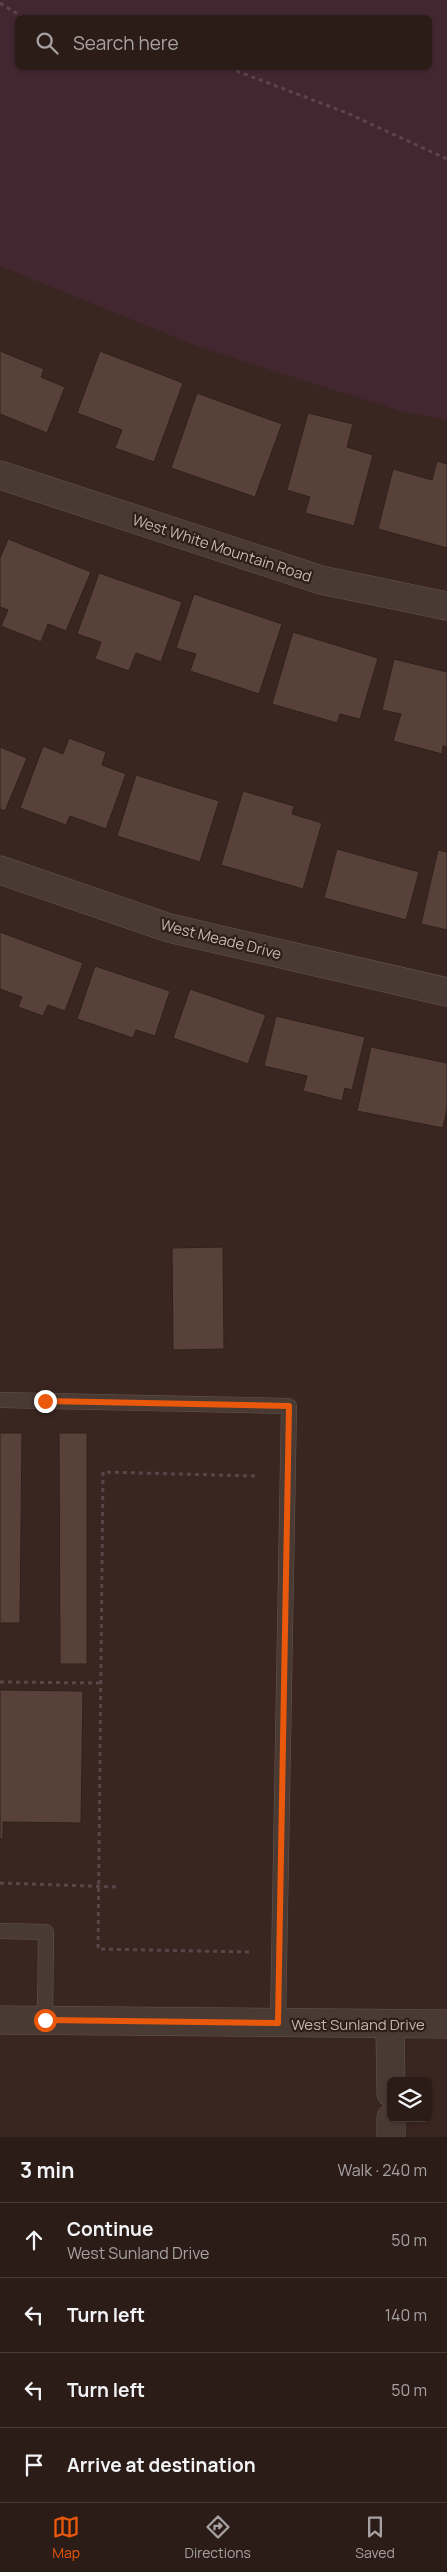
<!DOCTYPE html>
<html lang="en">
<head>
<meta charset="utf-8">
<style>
	body { margin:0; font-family:Manrope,sans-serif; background:#382925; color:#f1f3f6 }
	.controls { position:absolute; right:15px; bottom:15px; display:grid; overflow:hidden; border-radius:8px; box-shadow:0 1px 4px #0004 }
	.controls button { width:45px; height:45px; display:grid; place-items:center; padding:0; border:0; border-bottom:1px solid #483a37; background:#2c1c18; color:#f1f3f6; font:25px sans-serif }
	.stop { position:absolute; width:15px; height:15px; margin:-11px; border:4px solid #ea580c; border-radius:50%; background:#fff }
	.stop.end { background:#ea580c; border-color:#fff; box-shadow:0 1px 5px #0008 }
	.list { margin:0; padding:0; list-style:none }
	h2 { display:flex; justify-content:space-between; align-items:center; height:65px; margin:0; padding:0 20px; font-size:21px }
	h2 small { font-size:16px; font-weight:400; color:#a6a1a2 }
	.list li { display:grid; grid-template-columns:32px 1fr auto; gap:15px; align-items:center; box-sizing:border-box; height:75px; padding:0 20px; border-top:1px solid #483a37 }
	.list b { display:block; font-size:19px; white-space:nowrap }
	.list p { margin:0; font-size:16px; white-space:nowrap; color:#a6a1a2 }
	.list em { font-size:16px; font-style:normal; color:#a6a1a2 }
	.icon { flex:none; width:28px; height:28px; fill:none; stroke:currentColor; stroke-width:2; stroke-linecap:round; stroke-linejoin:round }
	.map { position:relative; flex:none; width:447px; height:2137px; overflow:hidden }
	.search { position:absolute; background:#2c1c18; box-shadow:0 1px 4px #0004; left:15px; right:15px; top:15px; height:55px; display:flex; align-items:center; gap:12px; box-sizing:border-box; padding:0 18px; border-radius:8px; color:#a6a1a2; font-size:19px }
	.sheet { height:365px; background:#2c1c18 }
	nav { display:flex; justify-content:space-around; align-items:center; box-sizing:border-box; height:70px; border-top:1px solid #483a37; background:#2c1c18; font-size:14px; color:#a6a1a2 }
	nav a { display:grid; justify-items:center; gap:2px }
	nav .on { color:#ea580c }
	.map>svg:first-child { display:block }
	.green { fill:#422730; fill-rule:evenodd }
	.building { fill:#584139; stroke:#31211b }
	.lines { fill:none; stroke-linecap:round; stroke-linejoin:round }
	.service-casing { stroke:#65554e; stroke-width:16 }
	.minor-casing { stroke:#65554e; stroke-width:29 }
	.path { stroke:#5c454a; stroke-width:3; stroke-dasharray:4 4; stroke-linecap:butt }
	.service { stroke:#4a3a34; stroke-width:15 }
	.minor { stroke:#4a3a34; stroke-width:28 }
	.route { stroke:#ea580c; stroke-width:6 }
	.labels { text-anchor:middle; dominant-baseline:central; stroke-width:4.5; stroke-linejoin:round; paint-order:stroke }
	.street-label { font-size:15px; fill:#c7b5ae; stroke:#2f1f19 }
</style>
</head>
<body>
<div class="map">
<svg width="447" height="2137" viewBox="0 0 447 2137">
	<rect width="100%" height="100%" fill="#3a2620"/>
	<path class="green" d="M0,0h447v420l-47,-9 -198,-63 -202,-82zM18,18h412v50h-412z"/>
	<g class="building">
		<path d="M0,351l44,18 -3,8 24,10 -18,46 -47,-19z"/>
		<path d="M100,351l83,32 -29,79 -39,-14 7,-18 -45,-17z"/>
		<path d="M197,393l85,31 -27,73 -84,-29z"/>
		<path d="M308,413l45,11 -6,23 26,8 -19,71 -49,-13 5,-16 -23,-7z"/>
		<path d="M437,461l10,3v84l-69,-19 15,-60 39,11z"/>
		<path d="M8,539l83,33 -25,59 -18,-7 -7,18 -40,-16 7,-16 -8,-3v-49z"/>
		<path d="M99,573l83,29 -21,60 -25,-9 -7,18 -34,-12 6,-17 -24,-8z"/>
		<path d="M194,594l88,30 -23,70 -69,-23 6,-17 -20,-6z"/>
		<path d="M293,632l85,26 -18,61 -20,-5 -3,9 -65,-19z"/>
		<path d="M394,659l53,13v75l-4,-1 -1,8 -49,-13 8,-27 -19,-4z"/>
		<path d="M69,738l37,14 -4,13 24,9 -20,55 -36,-13 -4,9 -46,-17 23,-62 20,8z"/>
		<path d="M0,747l27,11 -22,53 -5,-2z"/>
		<path d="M136,775l83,26 -19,61 -83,-26z"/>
		<path d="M243,791l51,15 -2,8 30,9 -19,66 -82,-24z"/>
		<path d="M337,849l82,23 -13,48 -82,-22z"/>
		<path d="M438,850l9,2v78l-26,-6z"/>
		<path d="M0,932l83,31 -18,48 -17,-6 -5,11 -25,-9 4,-10 -22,-8z"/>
		<path d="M95,966l75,25 -15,45 -19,-6 -3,8 -56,-19z"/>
		<path d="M190,989l76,26 -18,49 -75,-26z"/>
		<path d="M276,1016l89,21 -13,53 -7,-2 -3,13 -39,-10 4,-15 -43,-10z"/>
		<path d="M371,1047l76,16v45l-4,20 -86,-17z"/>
		<path d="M223,1247l1,102 -51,1 -1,-102z"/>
		<path d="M0,1433h22l-2,190h-20z"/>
		<path d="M59,1433h28v231h-27z"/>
		<path d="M0,1690l83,1 -2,132 -78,-1v17h-3z"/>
	</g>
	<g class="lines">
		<g class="service-casing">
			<g id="service">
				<path d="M0,1400l289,6 -11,617"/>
				<path d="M0,1931l46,1 -1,88"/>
			</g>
		</g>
		<g class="minor-casing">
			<g id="minor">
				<path d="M0,475l321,105 126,26"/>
				<path d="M0,870l169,58 278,64"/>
				<path d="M0,2020l447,4"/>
				<path d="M390,2025l1,68"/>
				<path d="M391,2118v19"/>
			</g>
		</g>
		<g class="path">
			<path d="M0,3l24,15"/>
			<path d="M229,68l118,45 100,46"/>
			<path d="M0,1682l101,1"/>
			<path d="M0,1883l119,4"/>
			<path d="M249,1952l-151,-3 5,-477 153,4"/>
		</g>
		<use href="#service" class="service"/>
		<use href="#minor" class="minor"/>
	</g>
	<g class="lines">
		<path class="route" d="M45,2020l233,3 11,-617 -244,-5"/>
	</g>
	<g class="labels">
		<g class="street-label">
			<text transform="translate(222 548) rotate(18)">West White Mountain Road</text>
			<text transform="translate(221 939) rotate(14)">West Meade Drive</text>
			<text x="358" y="2024">West Sunland Drive</text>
		</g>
	</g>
</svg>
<div class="controls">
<button><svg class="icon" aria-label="layers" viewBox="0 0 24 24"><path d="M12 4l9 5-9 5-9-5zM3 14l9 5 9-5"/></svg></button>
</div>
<div class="stop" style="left:45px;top:2020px"></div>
<div class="stop end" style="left:45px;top:1401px"></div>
<div class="search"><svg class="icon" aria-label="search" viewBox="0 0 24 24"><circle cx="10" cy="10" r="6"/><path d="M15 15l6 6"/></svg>Search here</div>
</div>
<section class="sheet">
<h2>3 min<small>Walk · 240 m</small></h2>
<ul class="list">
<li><svg class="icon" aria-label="ahead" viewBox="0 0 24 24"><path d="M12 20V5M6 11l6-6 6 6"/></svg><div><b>Continue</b><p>West Sunland Drive</p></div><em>50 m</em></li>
<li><svg class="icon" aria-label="left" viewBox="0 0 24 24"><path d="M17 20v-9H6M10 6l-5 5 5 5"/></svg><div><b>Turn left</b></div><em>140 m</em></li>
<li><svg class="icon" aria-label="left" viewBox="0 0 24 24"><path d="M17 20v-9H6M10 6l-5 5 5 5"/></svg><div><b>Turn left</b></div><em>50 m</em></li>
<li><svg class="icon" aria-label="arrive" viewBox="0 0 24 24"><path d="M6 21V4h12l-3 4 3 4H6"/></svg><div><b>Arrive at destination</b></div></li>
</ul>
</section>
<nav>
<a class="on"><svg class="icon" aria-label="map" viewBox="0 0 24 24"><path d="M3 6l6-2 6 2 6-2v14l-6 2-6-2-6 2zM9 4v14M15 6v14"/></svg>Map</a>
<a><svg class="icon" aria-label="directions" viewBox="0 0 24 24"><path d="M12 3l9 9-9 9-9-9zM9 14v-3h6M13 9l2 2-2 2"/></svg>Directions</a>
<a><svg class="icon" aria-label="saved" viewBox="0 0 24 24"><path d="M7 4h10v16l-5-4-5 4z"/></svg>Saved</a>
</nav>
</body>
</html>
